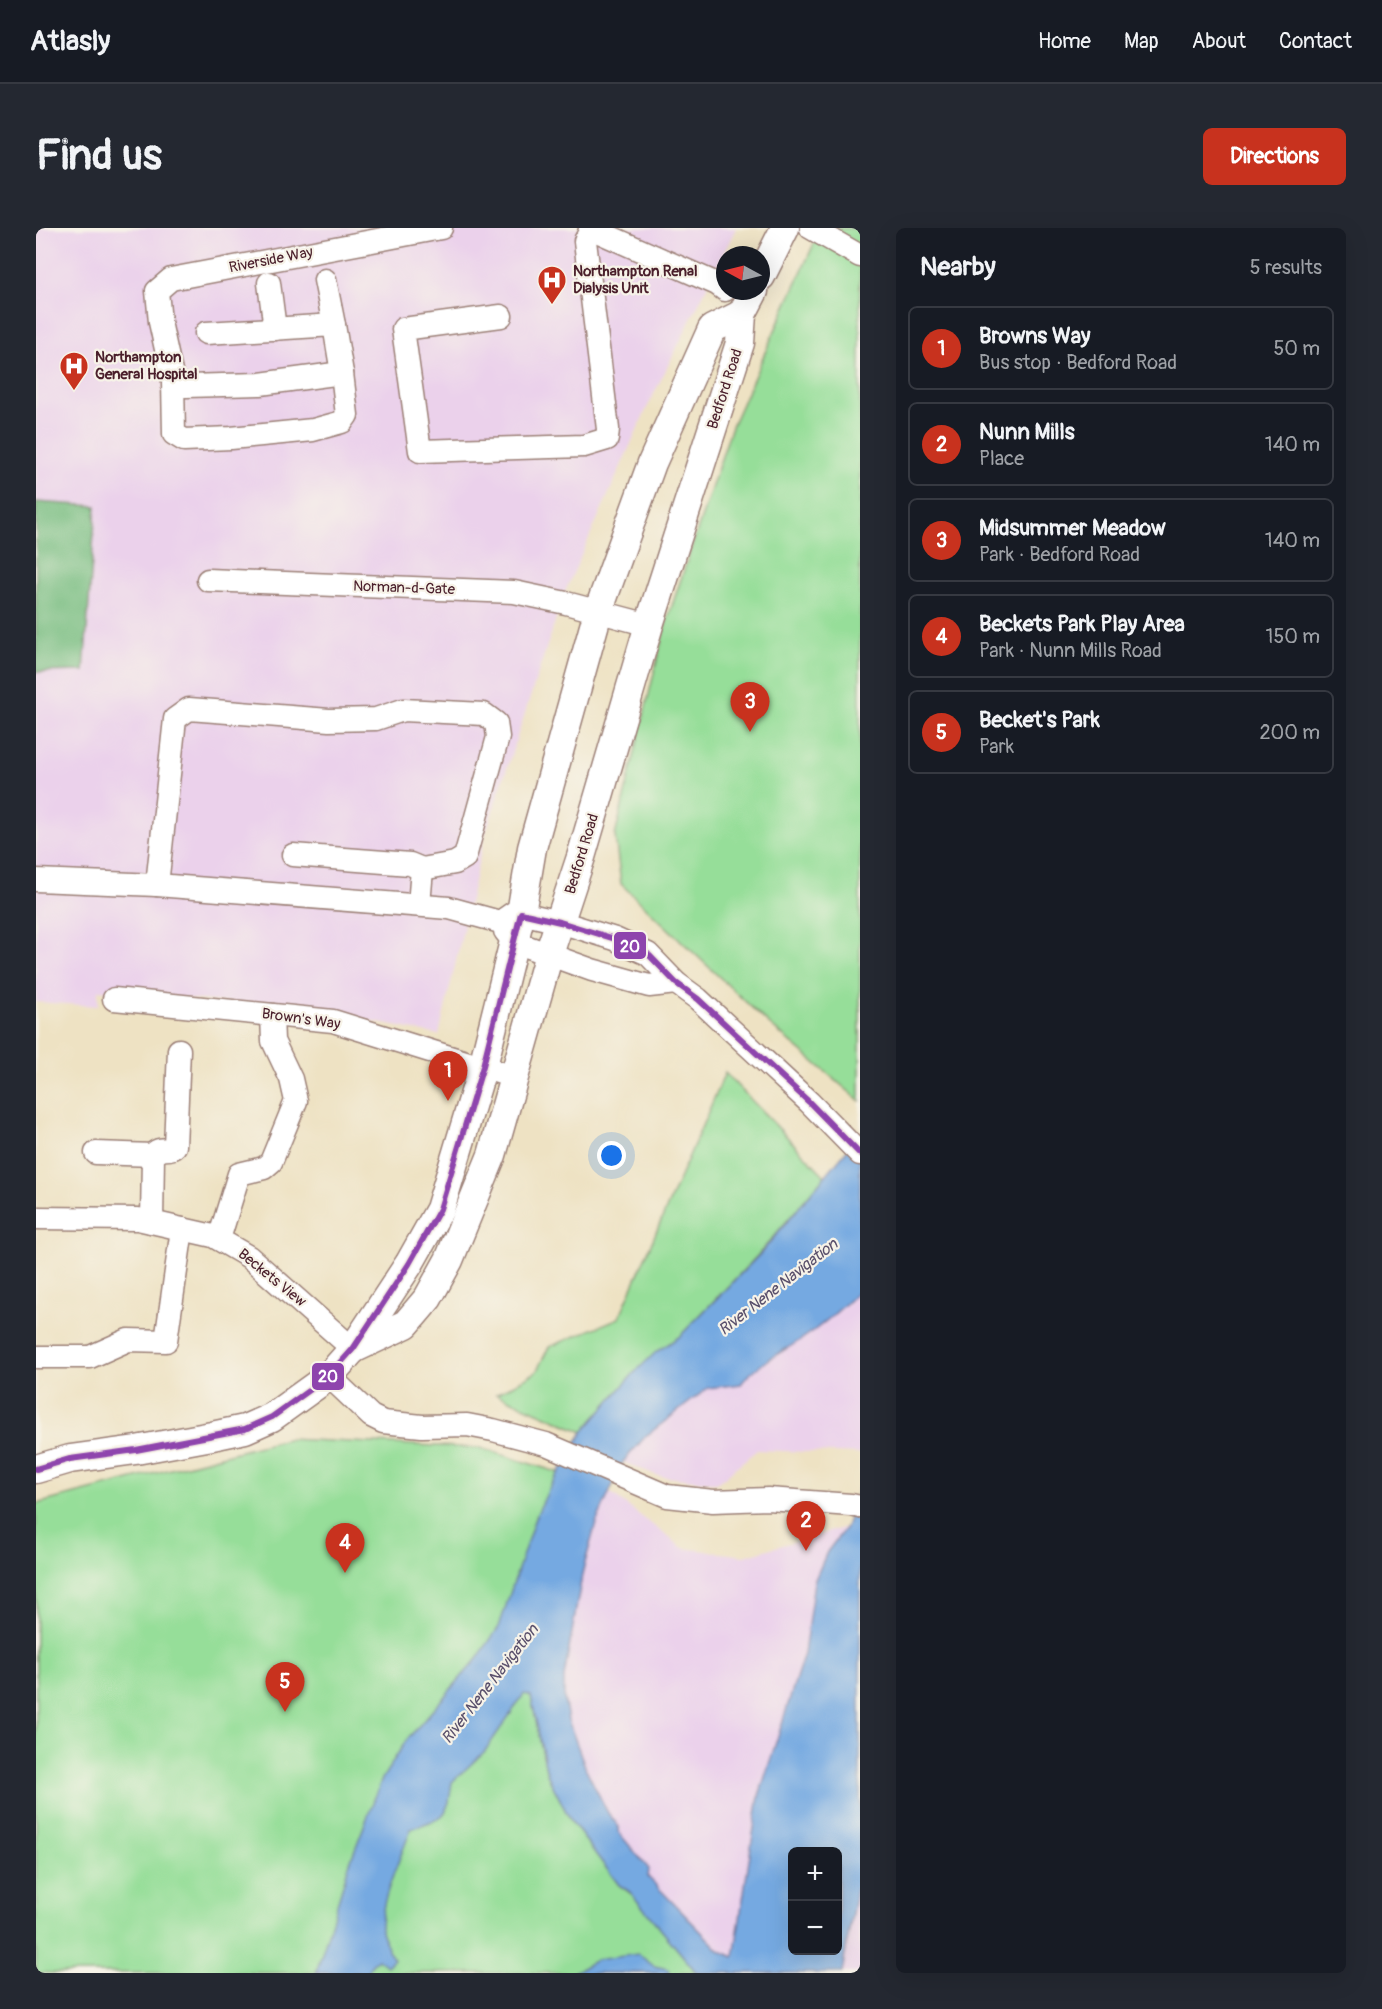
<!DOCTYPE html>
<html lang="en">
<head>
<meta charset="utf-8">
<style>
	body { margin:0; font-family:Pangolin,sans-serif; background:#242831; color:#f1f3f6 }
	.controls { position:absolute; right:18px; bottom:18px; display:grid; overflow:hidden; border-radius:9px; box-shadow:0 6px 24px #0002 }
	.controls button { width:54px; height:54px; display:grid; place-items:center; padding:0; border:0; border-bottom:2px solid #363941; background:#171b24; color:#f1f3f6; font:30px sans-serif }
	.compass { position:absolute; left:680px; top:18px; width:54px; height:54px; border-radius:50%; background:#171b24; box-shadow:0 6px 24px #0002; rotate:277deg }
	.you { position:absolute; left:576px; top:928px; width:21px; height:21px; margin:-15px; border:4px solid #fff; border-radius:50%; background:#1a73e8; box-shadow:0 0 0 9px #1a73e833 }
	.badge { display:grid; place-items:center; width:39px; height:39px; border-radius:50%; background:#c8321e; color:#fff; font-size:20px; font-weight:700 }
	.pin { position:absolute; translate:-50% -50px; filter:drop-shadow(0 2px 3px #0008) }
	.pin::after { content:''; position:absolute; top:32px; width:21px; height:18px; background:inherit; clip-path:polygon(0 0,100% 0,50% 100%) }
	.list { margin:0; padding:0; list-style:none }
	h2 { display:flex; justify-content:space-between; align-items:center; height:78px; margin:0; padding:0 24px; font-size:26px }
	h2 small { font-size:20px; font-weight:400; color:#9ea1a6 }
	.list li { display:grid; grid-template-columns:39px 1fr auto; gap:18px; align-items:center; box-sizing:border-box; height:84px; margin:0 12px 12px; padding:0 12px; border:2px solid #363941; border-radius:9px }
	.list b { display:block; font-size:22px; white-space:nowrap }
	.list p { margin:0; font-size:20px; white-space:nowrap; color:#9ea1a6 }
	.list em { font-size:20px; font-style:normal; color:#9ea1a6 }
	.map { position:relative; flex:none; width:824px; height:1745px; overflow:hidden; border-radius:9px }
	header { display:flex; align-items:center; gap:36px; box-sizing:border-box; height:84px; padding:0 30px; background:#171b24; border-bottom:2px solid #363941 }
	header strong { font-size:28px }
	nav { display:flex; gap:33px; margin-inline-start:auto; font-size:21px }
	.intro { display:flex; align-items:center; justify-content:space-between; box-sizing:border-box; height:144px; padding:0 36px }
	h1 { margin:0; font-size:42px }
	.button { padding:15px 27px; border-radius:9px; background:#c8321e; color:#fff; font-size:21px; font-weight:700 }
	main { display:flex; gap:36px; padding:0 36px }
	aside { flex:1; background:#171b24; border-radius:9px; box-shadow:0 6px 24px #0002 }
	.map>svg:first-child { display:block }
	.built { fill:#ebd1eb }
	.green { fill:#96de99; stroke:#707e62; stroke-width:1.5 }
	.forest { fill:#78bd81; stroke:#616e56; stroke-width:1.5 }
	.water { fill:#74a9e1; stroke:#5f6486; stroke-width:1.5; fill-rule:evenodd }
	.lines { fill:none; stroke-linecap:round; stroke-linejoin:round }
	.minor-casing { stroke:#9c8077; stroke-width:25 }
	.major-casing { stroke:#9c8077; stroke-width:31 }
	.minor { stroke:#fff; stroke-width:22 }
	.major { stroke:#fff; stroke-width:28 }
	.bus-1-casing { stroke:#f7f3e8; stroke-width:10 }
	.bus-1 { stroke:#8e44ad; stroke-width:6 }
	.labels { text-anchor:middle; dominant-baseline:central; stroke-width:4.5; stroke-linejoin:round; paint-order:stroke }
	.street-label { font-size:15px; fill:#4a1f2b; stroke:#f7f3e8 }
	.poi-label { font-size:15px; font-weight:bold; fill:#4a1f2b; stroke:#f7f3e8; text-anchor:start }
	.water-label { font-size:16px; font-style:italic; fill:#594f6b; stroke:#f7f3e8 }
	.line-badge { stroke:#f7f3e8; stroke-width:2 }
	.badge-label { font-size:16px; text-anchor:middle; font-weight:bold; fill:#fff }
</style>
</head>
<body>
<header>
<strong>Atlasly</strong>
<nav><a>Home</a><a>Map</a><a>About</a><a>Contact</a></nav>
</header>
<div class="intro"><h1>Find us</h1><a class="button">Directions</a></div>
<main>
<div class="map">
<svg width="824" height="1745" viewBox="0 0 824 1745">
	<rect width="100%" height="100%" fill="#f7f3e8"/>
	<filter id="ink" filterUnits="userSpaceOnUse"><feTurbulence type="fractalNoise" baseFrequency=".0167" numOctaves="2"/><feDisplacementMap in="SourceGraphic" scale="12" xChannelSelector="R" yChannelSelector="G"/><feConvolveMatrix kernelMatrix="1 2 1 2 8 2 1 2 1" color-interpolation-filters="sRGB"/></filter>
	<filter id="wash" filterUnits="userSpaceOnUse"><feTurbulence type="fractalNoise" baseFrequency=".008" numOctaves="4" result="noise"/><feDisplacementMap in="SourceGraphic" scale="24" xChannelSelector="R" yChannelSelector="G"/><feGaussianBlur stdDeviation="1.35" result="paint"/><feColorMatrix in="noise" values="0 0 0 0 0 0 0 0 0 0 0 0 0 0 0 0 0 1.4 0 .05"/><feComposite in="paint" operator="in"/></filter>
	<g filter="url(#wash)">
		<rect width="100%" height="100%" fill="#eee2c3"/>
		<g class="built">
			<path d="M0,0h700l-90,182 -82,184 -80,244 -45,197 -113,-23 -228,-22v16l-62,-4z"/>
			<path d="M824,1062v164l-103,-4 -40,33 -58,-7 -36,-14 23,-26 62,-48 33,-4 10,-12 53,-34 42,-33z"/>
			<path d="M573,1264l74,56 61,8 102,-29 -19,25 -13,30 -10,72 -45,142 -25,161 -14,-6 -72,-74 1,-8 -31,-36 1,-6 -11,-14 -22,-44 -18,-49 -4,-22v-21l14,-85 18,-69z"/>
			<path d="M824,1639v106h-18l1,-4z"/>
		</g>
		<g class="green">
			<path d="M785,0h39v873l-91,-77 -148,-140 -6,-48 50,-209 67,-201z"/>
			<path d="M689,845l100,103 -67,79 -79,82 -44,35 -52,60 -87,-38 40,-22 13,-25 70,-29z"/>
			<path d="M251,1211l193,9 80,25 -25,45 -24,78 36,178 24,47 48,64 15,11 63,77h-661v-469z"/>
		</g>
		<path class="forest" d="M0,274l60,4 -12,165 -48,1z"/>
		<g class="water">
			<path d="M824,906v156c-18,18 -37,35 -58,49 -21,14 -46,25 -61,45l-33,4 -62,48 -23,26 -27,61 -13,47 -19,107v21l4,22 18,49 22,44 11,14v6l30,36 -1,8 72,74 14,6 25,-161 45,-142 10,-72 13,-30 19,-25 14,-43v383l-18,106h-145l-67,-81 -11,-7 -48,-64 -24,-47 -16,-78 -7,-2 -39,57 -33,31 -3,20 -4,10 -5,6 -29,11c-10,28 -31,71 -30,100 0,8 7,13 7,22l6,8 -7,7 -9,-7 -8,8 -2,6h-52l33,-108 33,-86 23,-37 72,-83 22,-32 36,-109 16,-33 32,-53 52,-60 21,-20 23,-15 82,-84zM756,1624h46v98h-46z"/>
			<path d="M602,1726l16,12 14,3 3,4h-99l24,-13z"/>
		</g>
	</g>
	<g filter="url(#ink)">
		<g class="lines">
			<g class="minor-casing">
				<g id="minor">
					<path d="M554,0l127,56 8,6"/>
					<path d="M775,0l49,28"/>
					<path d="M289,52l9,45"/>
					<path d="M233,55l6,46"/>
					<path d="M465,88l-98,13 17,122 164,-5 23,-7 1,-10 -23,-188 7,-13"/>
					<path d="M170,105l128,-8 8,48"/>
					<path d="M137,153l13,5 74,-2 82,-11 5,42 -5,7 -29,8 -82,8 -47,2 -10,-6 -1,-53 -13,-59 -3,-31 14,-12 270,-51"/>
					<path d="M172,352l306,12 52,11 83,22"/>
					<path d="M257,627l117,9 12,5 -3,36"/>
					<path d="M0,652l121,5 18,-166 14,-10 140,11 47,-1 27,-9 81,4 12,9 2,14 -33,120 -10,6 -33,6"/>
					<path d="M121,657l292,23 51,14 13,-9h8l39,9 55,17 33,15 28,29 22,16 111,103 51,52"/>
					<path d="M469,703l9,11 78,28 57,16 27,-3"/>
					<path d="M78,771l219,22 181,56"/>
					<path d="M60,925l57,2"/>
					<path d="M0,990l102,1 75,17 36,21 104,92"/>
					<path d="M116,994l1,-67c6,-10 16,-2 22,-9l4,-96"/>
					<path d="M183,1011l20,-65 25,-6 7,-6 25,-61 -5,-22 -18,-38 -1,-26"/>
					<path d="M0,1129h54l38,-17 38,1 16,-112"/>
					<path d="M293,1148l42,40 12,6 39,4 45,-1 26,5 53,14 121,52 46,5 55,-2 83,6 9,2"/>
				</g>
			</g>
			<g class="major-casing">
				<g id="major">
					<path d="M725,48l24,-48"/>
					<path d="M317,1121l53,-25 22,-26 21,-38 43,-105 57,-201 32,-97 68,-232 91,-282 2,-29 12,-23"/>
					<path d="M0,1241l34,-10 66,-9 76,-14 33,-7 27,-12 57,-41 24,-27 56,-85 31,-55 43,-143 38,-153 11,-65 66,-236 54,-149 60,-134 30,-15"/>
				</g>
			</g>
			<use href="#minor" class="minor"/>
			<use href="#major" class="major"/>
			<g class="bus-1-casing">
				<path id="bus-1" d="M0,1241l34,-10 66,-9 109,-21 27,-12 57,-41 24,-27 56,-85 31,-55 43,-143 38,-153 39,9 55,17 33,15 28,29 22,16 111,103 51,52"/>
			</g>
			<use href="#bus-1" class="bus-1"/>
		</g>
	</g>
	<defs>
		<g id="hospital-pin" transform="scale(1.5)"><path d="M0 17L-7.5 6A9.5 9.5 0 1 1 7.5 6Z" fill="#c8321e" stroke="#f7f3e8"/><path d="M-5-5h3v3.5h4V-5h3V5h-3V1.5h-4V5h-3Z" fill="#fff"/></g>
	</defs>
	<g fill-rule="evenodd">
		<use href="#hospital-pin" x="516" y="52"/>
		<use href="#hospital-pin" x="38" y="138"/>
	</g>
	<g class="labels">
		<g class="street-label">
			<text transform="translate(235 32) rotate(-11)">Riverside Way</text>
			<text transform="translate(689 161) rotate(-72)">Bedford Road</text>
			<text transform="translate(368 360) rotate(2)">Norman-d-Gate</text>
			<text transform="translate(546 626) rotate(-73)">Bedford Road</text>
			<text transform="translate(265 791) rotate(8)">Brown's Way</text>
			<text transform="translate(236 1050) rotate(39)">Beckets View</text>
		</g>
		<g class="poi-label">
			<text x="537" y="43">Northampton Renal<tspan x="537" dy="17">Dialysis Unit</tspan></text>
			<text x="59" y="129">Northampton<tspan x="59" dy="17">General Hospital</tspan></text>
		</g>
		<g class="water-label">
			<text transform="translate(742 1059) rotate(-38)">River Nene Navigation</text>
			<text transform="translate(454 1456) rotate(-52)">River Nene Navigation</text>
		</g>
	</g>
	<g class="line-badge">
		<rect x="577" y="703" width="34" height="29" rx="6" fill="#8e44ad"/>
		<rect x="275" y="1134" width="34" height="29" rx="6" fill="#8e44ad"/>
	</g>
	<g class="badge-label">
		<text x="594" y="724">20</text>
		<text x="292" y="1154">20</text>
	</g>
</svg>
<div class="controls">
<button>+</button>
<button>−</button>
</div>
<svg class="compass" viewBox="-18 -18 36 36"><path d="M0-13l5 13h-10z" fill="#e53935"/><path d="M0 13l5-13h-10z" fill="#9ea1a6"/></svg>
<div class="you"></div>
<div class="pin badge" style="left:412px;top:873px">1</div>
<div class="pin badge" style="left:770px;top:1323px">2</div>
<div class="pin badge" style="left:714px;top:504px">3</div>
<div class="pin badge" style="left:309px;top:1345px">4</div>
<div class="pin badge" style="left:249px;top:1484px">5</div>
</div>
<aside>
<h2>Nearby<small>5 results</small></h2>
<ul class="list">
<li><span class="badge">1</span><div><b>Browns Way</b><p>Bus stop · Bedford Road</p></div><em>50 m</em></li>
<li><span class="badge">2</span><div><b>Nunn Mills</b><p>Place</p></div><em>140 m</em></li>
<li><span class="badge">3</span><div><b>Midsummer Meadow</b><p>Park · Bedford Road</p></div><em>140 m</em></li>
<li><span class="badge">4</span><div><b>Beckets Park Play Area</b><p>Park · Nunn Mills Road</p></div><em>150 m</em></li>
<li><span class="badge">5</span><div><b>Becket's Park</b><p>Park</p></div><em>200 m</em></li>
</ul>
</aside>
</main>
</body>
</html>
